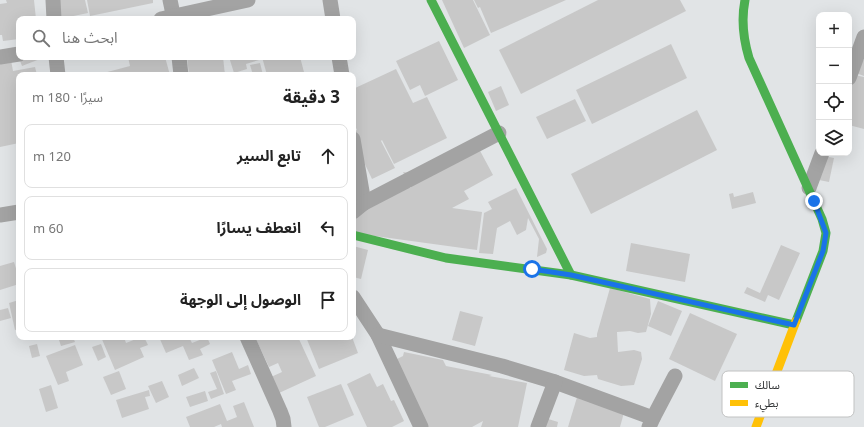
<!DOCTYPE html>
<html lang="ar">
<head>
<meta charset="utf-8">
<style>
	body { margin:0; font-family:"Noto Sans","Noto Sans Arabic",sans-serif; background:#f6f6f6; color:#222; direction:rtl }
	.controls { position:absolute; right:12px; top:12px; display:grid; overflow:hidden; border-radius:8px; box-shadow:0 4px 16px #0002 }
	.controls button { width:36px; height:36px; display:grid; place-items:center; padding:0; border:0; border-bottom:1px solid #e0e0e0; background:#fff; color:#222; font:20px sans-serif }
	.stop { position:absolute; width:12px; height:12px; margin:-9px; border:3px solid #1a73e8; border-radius:50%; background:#fff }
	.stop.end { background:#1a73e8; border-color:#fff; box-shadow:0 1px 4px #0008 }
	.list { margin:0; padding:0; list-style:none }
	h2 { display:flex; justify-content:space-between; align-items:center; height:52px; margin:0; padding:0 16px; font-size:17px }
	h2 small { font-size:13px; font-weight:400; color:#767676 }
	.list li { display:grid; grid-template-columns:26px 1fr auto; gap:12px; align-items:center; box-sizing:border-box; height:64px; margin:0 8px 8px; padding:0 8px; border:1px solid #e0e0e0; border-radius:8px }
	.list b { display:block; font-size:15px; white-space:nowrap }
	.list em { font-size:13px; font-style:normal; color:#767676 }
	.icon { flex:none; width:22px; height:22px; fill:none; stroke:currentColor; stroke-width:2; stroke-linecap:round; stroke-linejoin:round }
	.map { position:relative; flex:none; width:864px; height:427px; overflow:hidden; direction:ltr }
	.search { position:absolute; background:#fff; box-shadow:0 4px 16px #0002; left:16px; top:16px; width:340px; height:44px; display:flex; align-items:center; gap:10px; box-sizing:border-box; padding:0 14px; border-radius:8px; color:#767676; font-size:15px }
	.panel { position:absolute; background:#fff; box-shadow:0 4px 16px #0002; left:16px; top:72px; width:340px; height:268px; border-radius:8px; direction:rtl }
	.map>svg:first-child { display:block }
	.building { fill:#c8c8c8 }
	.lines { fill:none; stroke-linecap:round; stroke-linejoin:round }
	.street { stroke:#a3a3a3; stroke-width:15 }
	.fast { stroke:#4caf50; stroke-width:9 }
	.slow { stroke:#ffc107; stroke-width:9 }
	.route { stroke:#1a73e8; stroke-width:5 }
	.key { fill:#fff; stroke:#c1c2c2; stroke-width:1 }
	.key-label { font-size:11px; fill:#303234 }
</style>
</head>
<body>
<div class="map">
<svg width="864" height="427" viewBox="0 0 864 427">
	<rect width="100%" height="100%" fill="#e1e4e6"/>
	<g class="building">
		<path d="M6,0h28l2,19h-17v20l-16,2 -1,-6h-2v-31l7,-1z"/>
		<path d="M55,0h30l3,13 -29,6z"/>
		<path d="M87,0h66v3l-63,13z"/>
		<path d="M442,0h31l17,35 -26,13z"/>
		<path d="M474,0h92l-75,33 -11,-26 -2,1z"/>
		<path d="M598,0h82l6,11 -165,83 -22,-44z"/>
		<path d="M439,41l19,39 -33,16 -5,-11 -10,5 -14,-29z"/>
		<path d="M671,44l16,34 -95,46 -16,-34z"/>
		<path d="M22,57h17l1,2 -18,7 -3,-8z"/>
		<path d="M128,57h37l5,18h-74l34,-9z"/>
		<path d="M187,57h36l2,18h-36z"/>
		<path d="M229,57h29l1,3 -13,4 1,5 -13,4z"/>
		<path d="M262,57h38l4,15 -12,3h-25z"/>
		<path d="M864,59v17l-8,-3z"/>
		<path d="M11,60l2,11 22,-4 2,8h-18v68l-19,4v-85z"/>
		<path d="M260,63l3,12h-10l-3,-10z"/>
		<path d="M396,69l17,34 14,-6 20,41 -53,26 -12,-24 -1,1 14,27 -23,11 -19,-40v-7l4,-2 -4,-8v-33z"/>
		<path d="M850,74l14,3v52l-15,-4z"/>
		<path d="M501,86l8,19 -13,6 -8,-19z"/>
		<path d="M575,99l11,22 -39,18 -11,-22z"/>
		<path d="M697,110l20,40 -126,64 -20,-40z"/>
		<path d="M478,147l15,28 -29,16 5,8 -17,9 30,4 -5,38 -124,-17v-26l43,-21 15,2 -8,-16 7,1z"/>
		<path d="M824,156l10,2 -5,24 -10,-2z"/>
		<path d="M516,188l31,61 -1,4 -9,4 2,-18 -11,-21 -2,12 -9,5 -7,-14 -13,7 -4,26 -14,-1 5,-40 8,-4 -4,-7z"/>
		<path d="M753,192l3,11 -24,6 -3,-15 4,-1 1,4z"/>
		<path d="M631,243l59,11 -5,28 -59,-11z"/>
		<path d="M781,245l19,8 -21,47 -11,-5 -3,7 -21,-9 3,-6 13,6z"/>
		<path d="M353,246l15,4 -7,29 -8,-2z"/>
		<path d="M14,262l5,16v6l-19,6v-24z"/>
		<path d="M610,288l40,11 1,15 -5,18 -8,1 -8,-2 -13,1 1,20 16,-2 7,2 1,7 -8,26 -13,1 -23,-7 -1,-4 -13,1 -20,-6 10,-37 16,5 7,-1v-3z"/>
		<path d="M19,300v29l-4,1 -6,-27z"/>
		<path d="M658,301l24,10 -11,25 -23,-10z"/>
		<path d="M8,308l3,10 -11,3v-11z"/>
		<path d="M460,311l23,6 -8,29 -23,-6z"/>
		<path d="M690,313l47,21 -22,47 -46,-22z"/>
		<path d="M58,337h15l2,5 -14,4z"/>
		<path d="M101,337h23l2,6 15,-6h3l4,8 -8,3 4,9 -29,13z"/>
		<path d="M159,337h30l3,6 15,-6 3,7 -10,5 3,6 -14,5 -6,-14 -17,7z"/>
		<path d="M255,337h43l18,39 -37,17 -8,-16 11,-5 -4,-9 -9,4z"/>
		<path d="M306,337h46l6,16 -39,16z"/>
		<path d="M37,344l3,12 -8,2 -3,-12z"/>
		<path d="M101,344l5,13 -8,4 -6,-14z"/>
		<path d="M75,345l8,20 -17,7 3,9 -11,4 -12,-29z"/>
		<path d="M232,352l7,17 9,-4 3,9 -19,7 4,9 -10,4 -14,-34z"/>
		<path d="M404,352l39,8 3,6 46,9 -3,1 38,7 -9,44h-37l2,-6 -11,6h-45l-32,-67 8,-4z"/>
		<path d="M194,368l5,10 -17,8 -4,-11z"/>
		<path d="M119,371l7,18 -15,6 -8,-18z"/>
		<path d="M216,371l8,23 -13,5 -3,-7 9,-3 -7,-16z"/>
		<path d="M370,373l7,14 6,-3 8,17 3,-1 10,21 -12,6h-25l-20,-43z"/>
		<path d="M162,381l7,16 -13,6 -8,-17z"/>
		<path d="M341,384l13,31 -29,12h-6l-12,-30z"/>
		<path d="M51,385l7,23 -12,4 -7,-23z"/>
		<path d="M149,390l1,6 -5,1 4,12 -27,9 -6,-18z"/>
		<path d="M205,391l3,10 -18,6 -4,-10z"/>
		<path d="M578,394l47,15 -5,18h-52z"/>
		<path d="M244,402l10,25h-32l-1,-3 -7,3h-24l-4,-10 34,-13 7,17 10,-4 -4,-11z"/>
		<path d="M545,418l13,4 -1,5h-24z"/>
	</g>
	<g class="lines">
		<g class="street">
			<path d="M53,0l1,19"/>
			<path d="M170,0l4,19"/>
			<path d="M330,0l3,19"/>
			<path d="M161,19l87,-19"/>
			<path d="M0,57l19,-3"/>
			<path d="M56,57l2,18"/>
			<path d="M179,57l2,18"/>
			<path d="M339,57l3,18"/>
			<path d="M849,78l15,-41"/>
			<path d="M353,139l11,64 -11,9"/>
			<path d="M809,188l13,-35"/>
			<path d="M364,203l135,-70"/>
			<path d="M0,215l19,-3"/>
			<path d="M353,297l25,38 43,92"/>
			<path d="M378,335l124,31 53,16 98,36"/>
			<path d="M247,337l33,74 3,8 1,8"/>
			<path d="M538,427l17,-45"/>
			<path d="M649,427l4,-9 22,-42"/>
		</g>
		<g class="fast">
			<path d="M431,0l140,275"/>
			<path d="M745,0c-4,20 -2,38 4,58l73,161 4,14 -3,18 -27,70"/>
			<path d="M353,235l93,23 125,17 223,50"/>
		</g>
		<path class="slow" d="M756,427l40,-106"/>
	</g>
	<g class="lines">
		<path class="route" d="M532,269l39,6 223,50 29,-74 3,-18 -12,-32"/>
	</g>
	<rect x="722" y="371" width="132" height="46" rx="6" class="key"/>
	<rect x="730" y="382" width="18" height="6" fill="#4caf50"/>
	<rect x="730" y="400" width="18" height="6" fill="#ffc107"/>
	<g class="key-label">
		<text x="755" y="389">سالك</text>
		<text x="755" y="407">بطيء</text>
	</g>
</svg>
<div class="controls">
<button>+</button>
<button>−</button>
<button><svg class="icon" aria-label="locate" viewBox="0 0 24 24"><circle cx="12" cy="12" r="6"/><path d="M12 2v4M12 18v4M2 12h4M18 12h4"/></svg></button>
<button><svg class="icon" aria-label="layers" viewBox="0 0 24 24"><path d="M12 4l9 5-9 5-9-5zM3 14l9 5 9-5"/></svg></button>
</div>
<div class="stop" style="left:532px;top:269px"></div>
<div class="stop end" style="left:814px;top:201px"></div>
<div class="search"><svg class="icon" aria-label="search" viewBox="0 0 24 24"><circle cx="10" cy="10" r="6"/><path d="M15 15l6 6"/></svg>ابحث هنا</div>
<section class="panel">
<h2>3 دقيقة<small>سيرًا · 180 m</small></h2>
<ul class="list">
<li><svg class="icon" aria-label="ahead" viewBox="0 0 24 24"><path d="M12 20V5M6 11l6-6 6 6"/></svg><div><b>تابع السير</b></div><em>120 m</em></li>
<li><svg class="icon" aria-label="left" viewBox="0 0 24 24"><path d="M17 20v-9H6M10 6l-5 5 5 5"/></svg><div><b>انعطف يسارًا</b></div><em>60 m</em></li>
<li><svg class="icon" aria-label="arrive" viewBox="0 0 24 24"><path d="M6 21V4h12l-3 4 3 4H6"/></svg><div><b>الوصول إلى الوجهة</b></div></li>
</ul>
</section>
</div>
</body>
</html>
